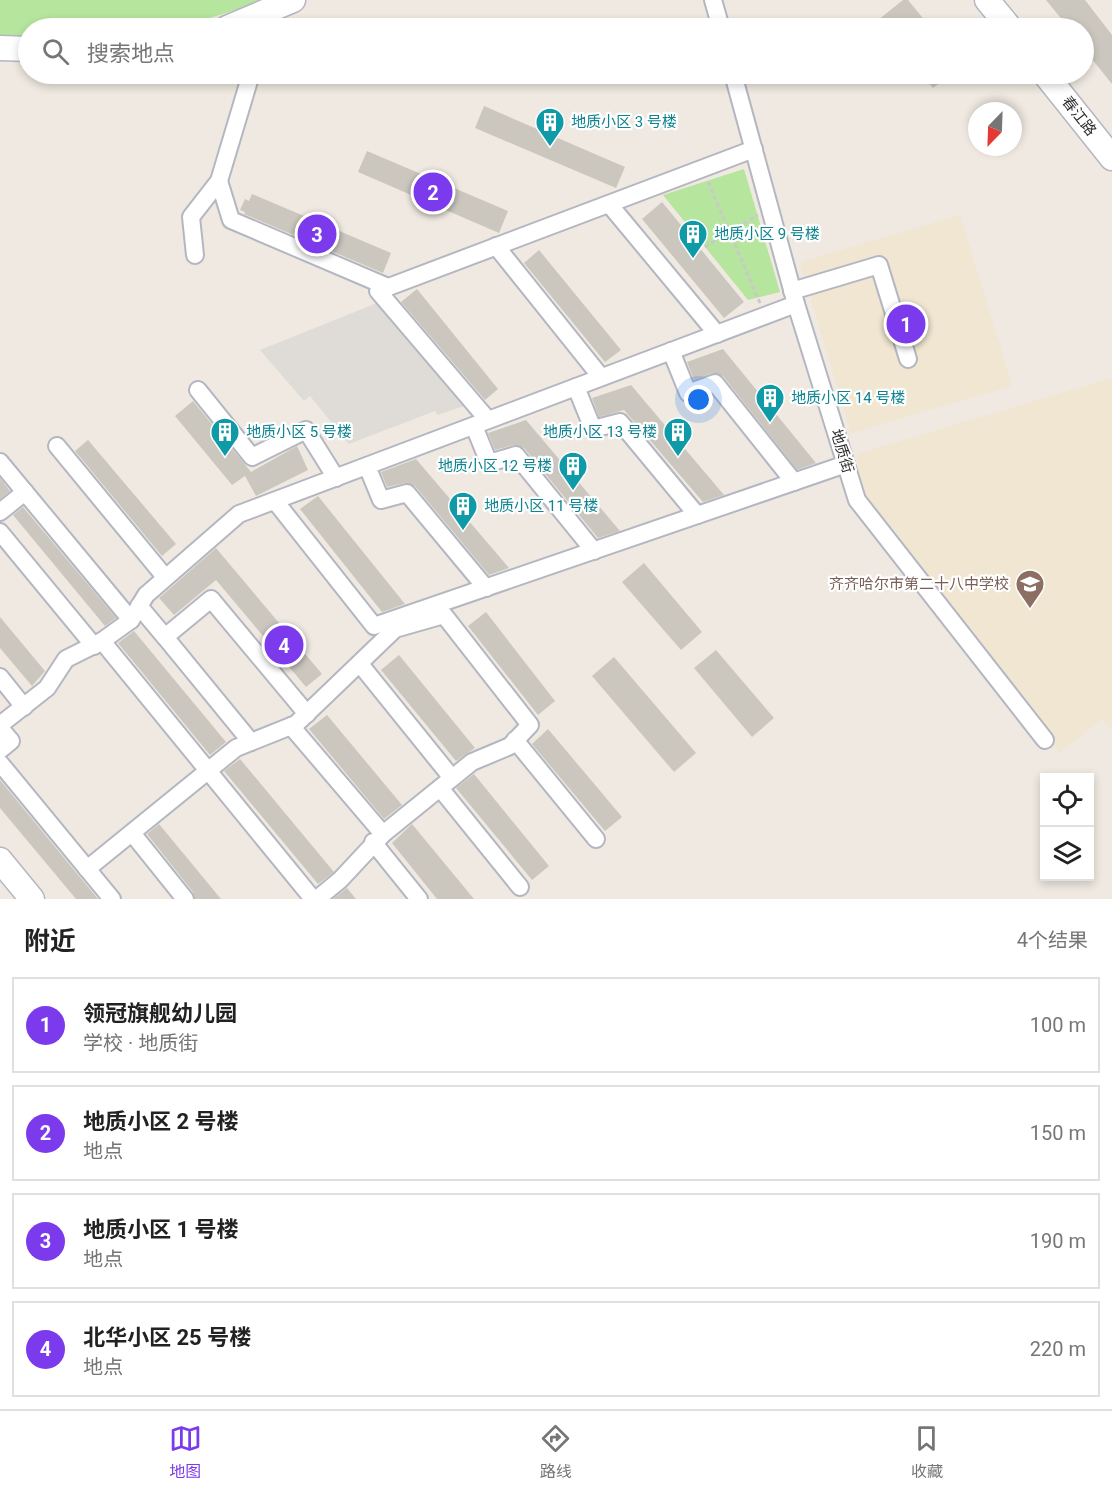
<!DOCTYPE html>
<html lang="zh">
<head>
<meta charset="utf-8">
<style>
	body { margin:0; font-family:Roboto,"Noto Sans SC",sans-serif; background:#f2f2f2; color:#222 }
	.controls { position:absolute; right:18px; bottom:18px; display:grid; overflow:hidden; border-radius:0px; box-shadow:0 3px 9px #0003 }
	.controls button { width:54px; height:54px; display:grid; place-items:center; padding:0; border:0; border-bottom:2px solid #e0e0e0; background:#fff; color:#222; font:30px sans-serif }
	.compass { position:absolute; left:968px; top:102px; width:54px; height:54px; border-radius:50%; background:#fff; box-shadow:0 3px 9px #0003; rotate:203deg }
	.you { position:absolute; left:699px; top:400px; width:21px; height:21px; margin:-15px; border:4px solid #fff; border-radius:50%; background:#1a73e8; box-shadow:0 0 0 9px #1a73e833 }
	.badge { display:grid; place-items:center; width:39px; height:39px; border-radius:50%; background:#7c3aed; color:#fff; font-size:20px; font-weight:700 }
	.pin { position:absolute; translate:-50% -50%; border:3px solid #fff; box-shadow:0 2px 6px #0006 }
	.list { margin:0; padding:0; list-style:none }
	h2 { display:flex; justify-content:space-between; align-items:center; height:78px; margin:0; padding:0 24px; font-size:26px }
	h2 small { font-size:20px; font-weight:400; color:#767676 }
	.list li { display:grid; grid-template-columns:39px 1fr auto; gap:18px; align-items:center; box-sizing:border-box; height:96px; margin:0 12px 12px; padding:0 12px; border:2px solid #e0e0e0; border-radius:0px }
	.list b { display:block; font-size:22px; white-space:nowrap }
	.list p { margin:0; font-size:20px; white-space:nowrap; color:#767676 }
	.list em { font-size:20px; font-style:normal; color:#767676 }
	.icon { flex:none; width:33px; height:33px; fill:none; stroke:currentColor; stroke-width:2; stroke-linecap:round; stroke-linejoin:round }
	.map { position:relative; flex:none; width:1112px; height:899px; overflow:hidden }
	.search { position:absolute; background:#fff; box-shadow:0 3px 9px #0003; left:18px; right:18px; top:18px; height:66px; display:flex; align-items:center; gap:15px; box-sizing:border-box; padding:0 21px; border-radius:33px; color:#767676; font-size:22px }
	.sheet { height:510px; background:#fff }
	nav { display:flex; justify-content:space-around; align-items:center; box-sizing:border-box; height:84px; border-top:2px solid #e0e0e0; background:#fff; font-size:16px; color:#767676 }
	nav a { display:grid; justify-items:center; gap:3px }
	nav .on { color:#7c3aed }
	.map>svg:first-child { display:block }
	.education { fill:#f0e6d1 }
	.green { fill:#b6e59e }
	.plaza { fill:#dfdcd8 }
	.building { fill:#cbc7bf }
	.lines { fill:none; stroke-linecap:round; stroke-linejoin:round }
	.minor-casing { stroke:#b4b7c1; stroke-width:20 }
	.secondary-casing { stroke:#b4b7c1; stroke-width:27 }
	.path { stroke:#c9c9c9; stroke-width:3; stroke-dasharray:4.5 3; stroke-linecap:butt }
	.minor { stroke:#fff; stroke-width:16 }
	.secondary { stroke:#fff; stroke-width:24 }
	.labels { text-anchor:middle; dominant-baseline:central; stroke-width:4.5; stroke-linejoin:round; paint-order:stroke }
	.street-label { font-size:15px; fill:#2e2e2e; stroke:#fff }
	.culture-label { font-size:15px; fill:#0d838f; stroke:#fff; text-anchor:start }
	.education-label { font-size:15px; fill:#785e54; stroke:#fff; text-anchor:end }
</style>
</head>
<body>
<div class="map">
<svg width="1112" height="899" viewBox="0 0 1112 899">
	<rect width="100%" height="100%" fill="#efe9e1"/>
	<g class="education">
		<path d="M960,215l52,171 -161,47 -51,-171z"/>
		<path d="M1112,378v353l-10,-12 -42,34 -197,-253 -6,-46z"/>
	</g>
	<g class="green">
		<path d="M0,0h269l-93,28h-148v14h-28z"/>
		<path d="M744,169l36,123 -32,8 -85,-105z"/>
	</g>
	<path class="plaza" d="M377,303l90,102 -29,10 -3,-4 -86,33 -39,-48 -6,5 -44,-51z"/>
	<g class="building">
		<path d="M903,0h5l23,28h-46l-7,-8z"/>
		<path d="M1046,0h39l27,35v49l-29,-36v-20h-14z"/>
		<path d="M921,74h31l-19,14z"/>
		<path d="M484,106l141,61 -9,21 -141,-60z"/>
		<path d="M367,151l141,60 -9,22 -141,-61z"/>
		<path d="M252,194l139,59 -8,20 -139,-59 1,-2 -5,-2 5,-11 4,2z"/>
		<path d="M662,202l82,100 -20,16 -82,-99z"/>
		<path d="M539,250l82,100 -16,12 -81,-99z"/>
		<path d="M417,289l81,100 -13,11 -84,-98z"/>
		<path d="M723,349l93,114 -19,7 -74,-94 -11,-3 -18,7 -7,-18z"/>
		<path d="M631,385l93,110 -21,7 -79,-92 -25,7 -7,-19z"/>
		<path d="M193,401l58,71 46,-26 11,24 -52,26 -11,-20 -13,9 -57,-69z"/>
		<path d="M526,420l94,111 -22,7 -74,-90 -10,-3 -19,5 -7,-17z"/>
		<path d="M88,440l88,104 -14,12 -87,-105z"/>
		<path d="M416,459l93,109 -20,7 -74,-89 -10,-3 -18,4 -6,-15z"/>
		<path d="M0,478l10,13 -10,8z"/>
		<path d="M318,496l87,108 -23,8 -82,-103z"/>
		<path d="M23,507l93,111 -11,8 -92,-111z"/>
		<path d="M216,548l106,126 -16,13 -90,-107 -42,35 -15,-17z"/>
		<path d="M644,563l58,69 -21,18 -59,-68z"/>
		<path d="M486,612l69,89 -17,14 -70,-89z"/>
		<path d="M0,617l45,54 -13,15 -32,-38z"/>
		<path d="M134,631l92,111 -16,13 -92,-112z"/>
		<path d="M716,650l58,68 -22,19 -58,-69z"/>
		<path d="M399,655l76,93 -19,13 -75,-91z"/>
		<path d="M614,657l82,96 -22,19 -82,-96z"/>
		<path d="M327,715l75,90 -18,14 -75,-90z"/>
		<path d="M548,729l74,88 -17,14 -73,-87z"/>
		<path d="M240,759l94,113 -16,12 -94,-113z"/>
		<path d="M474,774l75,92 -17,14 -76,-92z"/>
		<path d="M0,780l79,96 19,23h-22l-76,-91z"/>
		<path d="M159,824l62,75h-26l-2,-7 -46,-58z"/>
		<path d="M412,824l62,75h-37l-45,-56z"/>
		<path d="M347,888l9,11h-23z"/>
	</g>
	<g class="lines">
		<g class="minor-casing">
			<g id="minor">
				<path d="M713,0l8,28"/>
				<path d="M733,74l63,230 61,196 188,240"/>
				<path d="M219,181l12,39 157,67"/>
				<path d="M609,204l108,130"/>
				<path d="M496,246l105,131"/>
				<path d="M195,255l-4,-38 28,-36 32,-107"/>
				<path d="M792,291l87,-26 29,94"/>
				<path d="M671,351l17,42 27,-10 79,99"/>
				<path d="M576,387l17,42 27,-7 77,93"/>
				<path d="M198,390l54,67 54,-27 30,48"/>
				<path d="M488,420l-110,-129 376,-142"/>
				<path d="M474,426l15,37 27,-8 78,96"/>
				<path d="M57,446l108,131"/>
				<path d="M0,462l131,158"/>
				<path d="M367,466l14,34 26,-7 79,95"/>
				<path d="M275,501l99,125 472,-162"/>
				<path d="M0,512l25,-20"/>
				<path d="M0,532l94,114"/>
				<path d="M139,606l26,31 46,-38 96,115"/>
				<path d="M165,637l86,105"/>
				<path d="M102,641l211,258"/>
				<path d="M360,664l92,114"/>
				<path d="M0,677l24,30"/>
				<path d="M0,725l47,-37 19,-29 36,-18 29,-21 15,-25 93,-81 557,-210"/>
				<path d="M291,726l92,108"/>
				<path d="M0,728l11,13 -11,9"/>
				<path d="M515,740l81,99"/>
				<path d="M0,763l112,136"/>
				<path d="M440,788l80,99"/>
				<path d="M132,833l53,66"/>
				<path d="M373,842l46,57"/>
				<path d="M87,869l149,-121 60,-24 99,-95 49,-14 86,110 -20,21 -38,16 -89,72 -43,46 -23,19"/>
			</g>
		</g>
		<g class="secondary-casing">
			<g id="secondary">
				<path d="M987,0l23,28"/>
				<path d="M227,28l66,-28"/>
				<path d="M0,48l28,1"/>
				<path d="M1045,74l67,84"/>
				<path d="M0,860l32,39"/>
			</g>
		</g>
		<g class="path">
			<path d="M708,182l52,121"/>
			<path d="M705,247l53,-32"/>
		</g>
		<use href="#minor" class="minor"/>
		<use href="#secondary" class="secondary"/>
	</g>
	<defs>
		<g id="building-pin" transform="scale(1.5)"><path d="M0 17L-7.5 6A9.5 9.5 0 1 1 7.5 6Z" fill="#0f9aa8" stroke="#fff"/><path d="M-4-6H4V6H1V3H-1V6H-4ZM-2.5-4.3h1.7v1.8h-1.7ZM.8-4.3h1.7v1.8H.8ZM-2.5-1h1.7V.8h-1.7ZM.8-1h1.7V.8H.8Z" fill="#fff"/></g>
		<g id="school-pin" transform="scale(1.5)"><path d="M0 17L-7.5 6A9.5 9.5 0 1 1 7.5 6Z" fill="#8d6e63" stroke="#fff"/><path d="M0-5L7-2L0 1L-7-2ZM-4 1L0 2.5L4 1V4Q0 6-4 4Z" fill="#fff"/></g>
	</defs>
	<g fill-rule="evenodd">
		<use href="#building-pin" x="550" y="122"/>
		<use href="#building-pin" x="693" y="234"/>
		<use href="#building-pin" x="770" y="398"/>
		<use href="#building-pin" x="225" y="432"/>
		<use href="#building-pin" x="678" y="432"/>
		<use href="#building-pin" x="573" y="466"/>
		<use href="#building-pin" x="463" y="506"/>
		<use href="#school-pin" x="1030" y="584"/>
	</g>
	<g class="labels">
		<g class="street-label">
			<text transform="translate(1079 116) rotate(52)">春江路</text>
			<text transform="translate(842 451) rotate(73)">地质街</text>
		</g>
		<g class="culture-label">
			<text x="571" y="122">地质小区 3 号楼</text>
			<text x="714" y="234">地质小区 9 号楼</text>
			<text x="791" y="398">地质小区 14 号楼</text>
			<text x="246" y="432">地质小区 5 号楼</text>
			<text x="657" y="432" text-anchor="end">地质小区 13 号楼</text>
			<text x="552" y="466" text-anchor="end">地质小区 12 号楼</text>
			<text x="484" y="506">地质小区 11 号楼</text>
		</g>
		<g class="education-label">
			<text x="1009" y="584">齐齐哈尔市第二十八中学校</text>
		</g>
	</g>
</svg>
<div class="controls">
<button><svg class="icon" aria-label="locate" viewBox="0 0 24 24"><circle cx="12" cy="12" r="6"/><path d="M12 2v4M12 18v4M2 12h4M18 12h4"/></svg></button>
<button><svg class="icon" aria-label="layers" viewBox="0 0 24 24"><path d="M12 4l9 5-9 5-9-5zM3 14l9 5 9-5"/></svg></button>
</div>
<svg class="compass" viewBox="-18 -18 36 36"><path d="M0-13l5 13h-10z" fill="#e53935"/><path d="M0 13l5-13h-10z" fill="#767676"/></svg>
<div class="you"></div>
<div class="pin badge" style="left:906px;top:324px">1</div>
<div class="pin badge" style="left:433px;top:192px">2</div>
<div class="pin badge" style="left:317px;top:234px">3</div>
<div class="pin badge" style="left:284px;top:645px">4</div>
<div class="search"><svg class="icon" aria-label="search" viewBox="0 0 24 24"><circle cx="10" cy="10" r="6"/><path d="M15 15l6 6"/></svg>搜索地点</div>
</div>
<section class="sheet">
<h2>附近<small>4个结果</small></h2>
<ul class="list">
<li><span class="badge">1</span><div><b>领冠旗舰幼儿园</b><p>学校 · 地质街</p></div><em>100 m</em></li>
<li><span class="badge">2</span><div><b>地质小区 2 号楼</b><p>地点</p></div><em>150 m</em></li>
<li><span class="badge">3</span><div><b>地质小区 1 号楼</b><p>地点</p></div><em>190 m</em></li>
<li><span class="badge">4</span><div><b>北华小区 25 号楼</b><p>地点</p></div><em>220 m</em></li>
</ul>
</section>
<nav>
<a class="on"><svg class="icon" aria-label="map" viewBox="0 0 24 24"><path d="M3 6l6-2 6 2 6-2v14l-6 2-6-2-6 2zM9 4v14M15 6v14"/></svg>地图</a>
<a><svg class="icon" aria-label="directions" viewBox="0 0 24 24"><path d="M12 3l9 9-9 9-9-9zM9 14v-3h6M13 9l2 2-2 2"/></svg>路线</a>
<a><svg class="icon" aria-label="saved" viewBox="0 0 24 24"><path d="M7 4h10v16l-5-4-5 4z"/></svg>收藏</a>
</nav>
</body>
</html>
